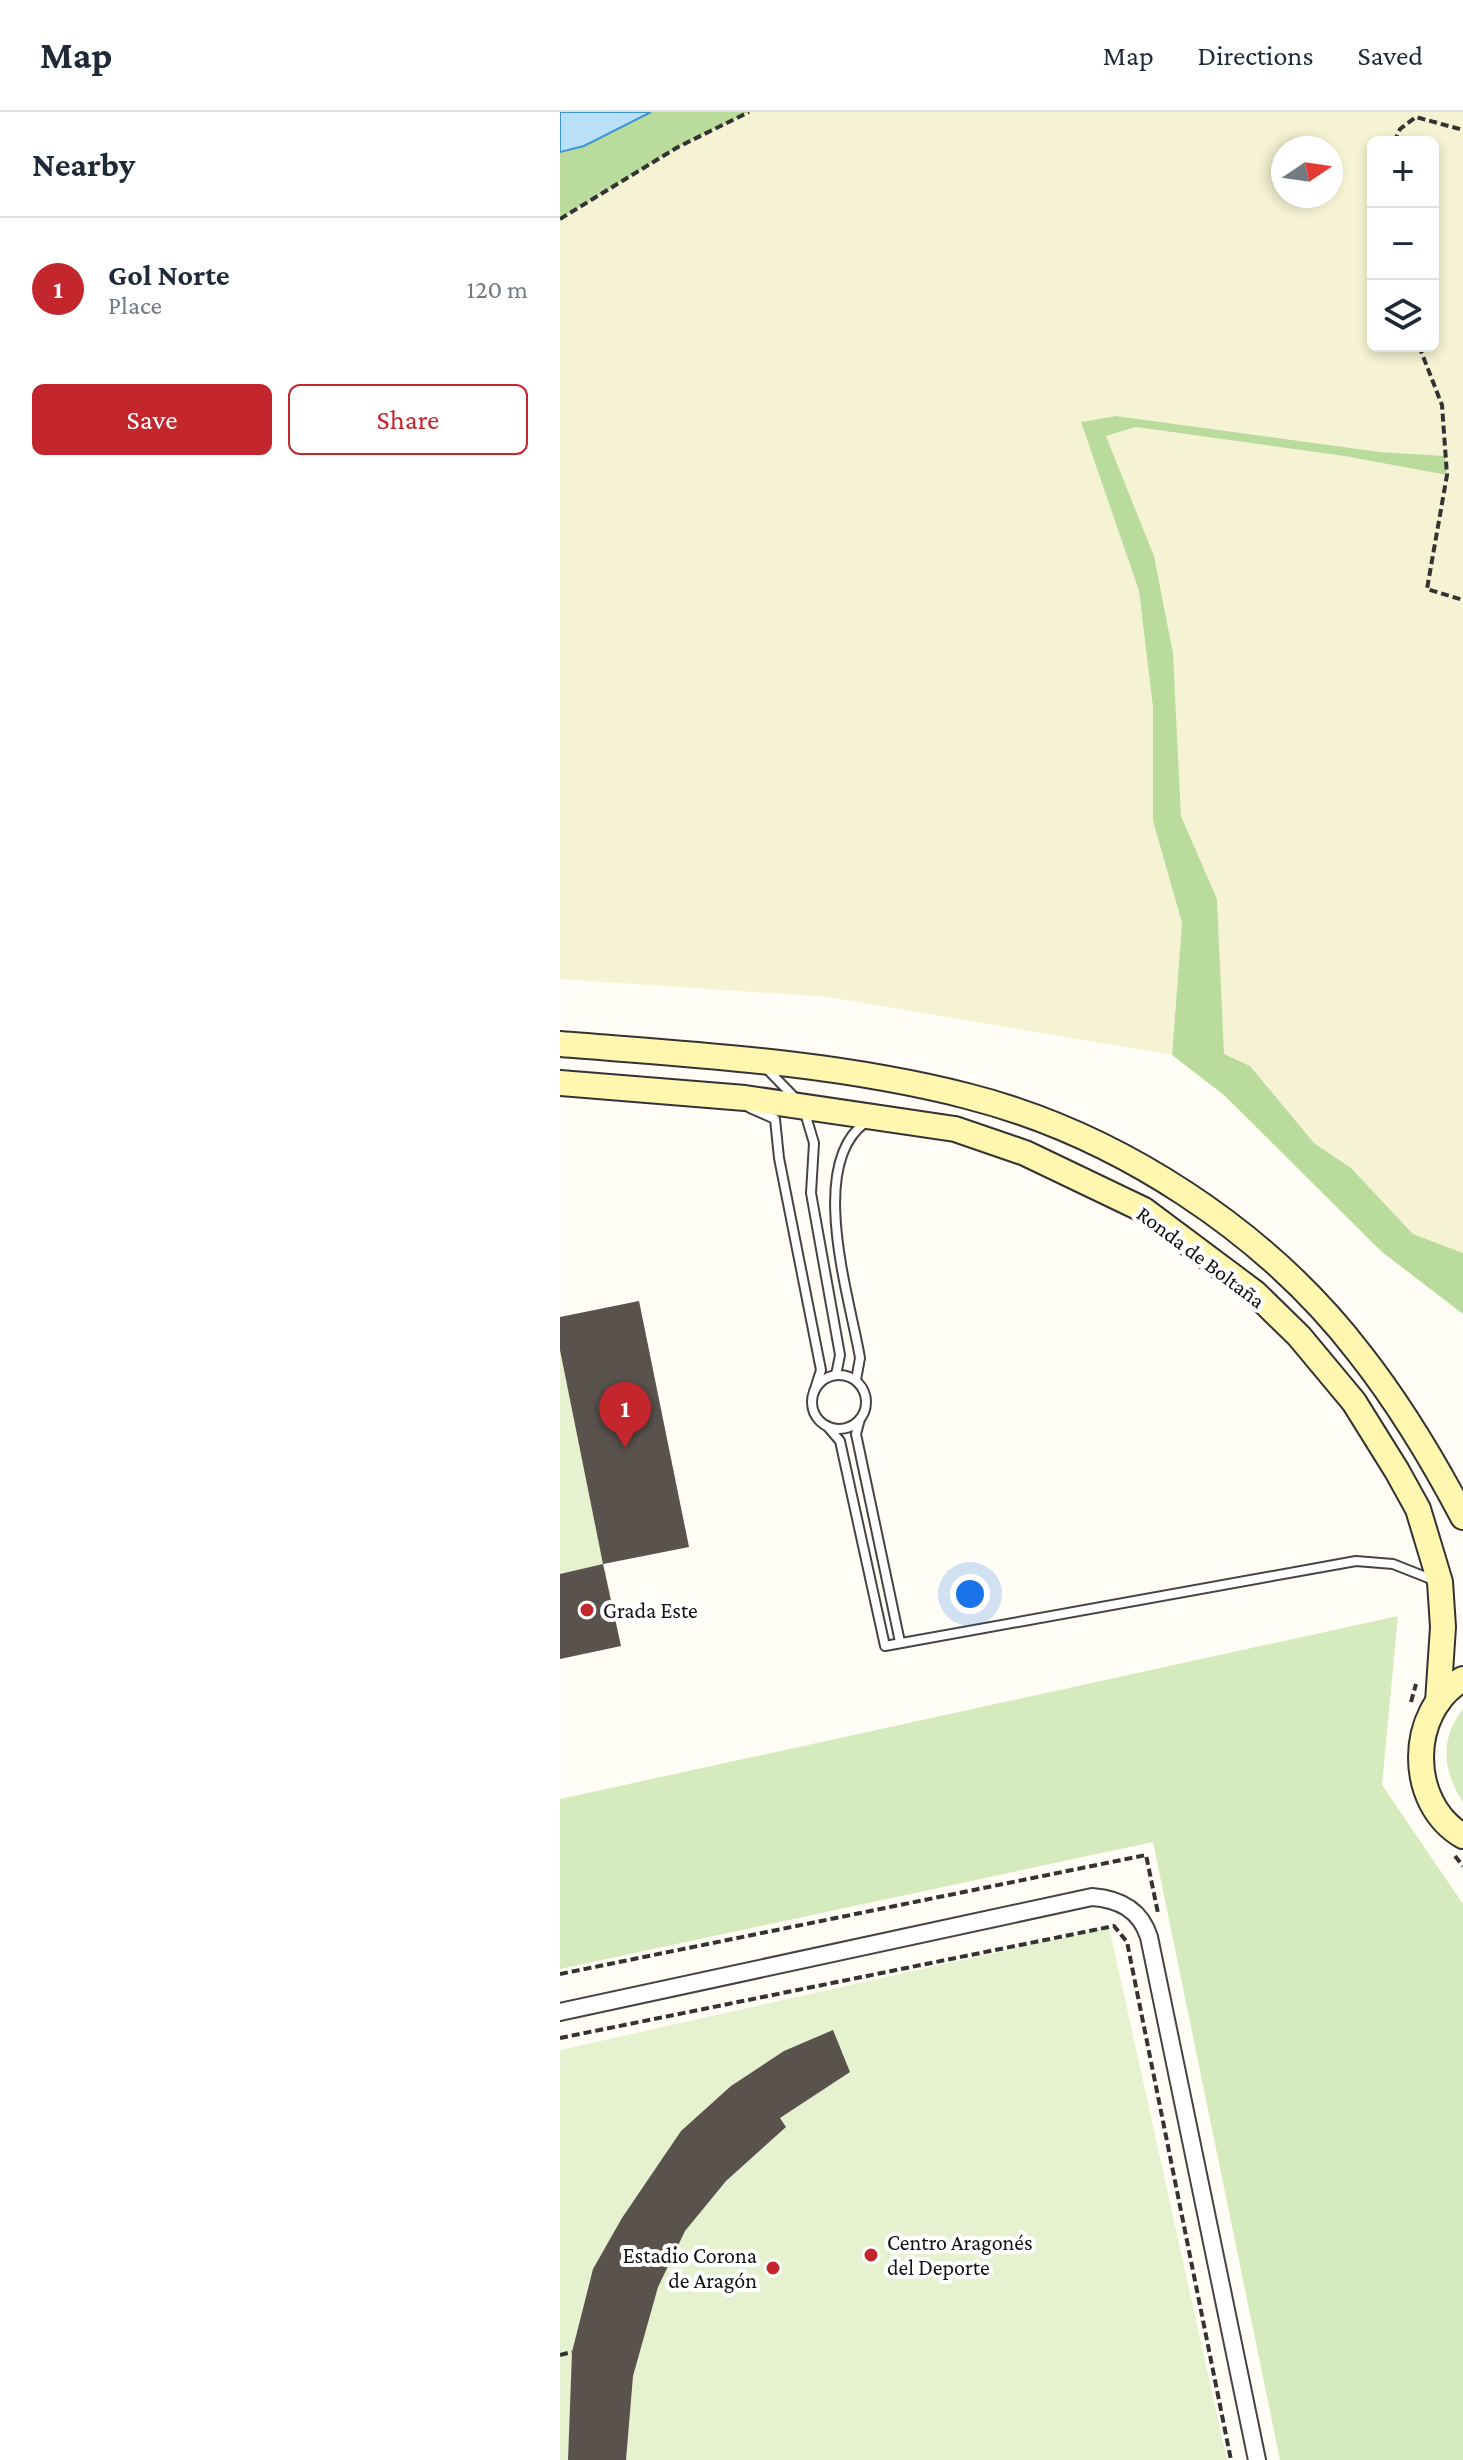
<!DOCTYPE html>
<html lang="en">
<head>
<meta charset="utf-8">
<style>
	body { margin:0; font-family:"Crimson Pro",serif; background:#f2f2f3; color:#1f2937 }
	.controls { position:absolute; right:24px; top:24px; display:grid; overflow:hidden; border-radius:12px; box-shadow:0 4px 12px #0003 }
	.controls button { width:72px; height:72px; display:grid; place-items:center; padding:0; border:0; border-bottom:2px solid #e0e1e3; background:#fff; color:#1f2937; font:40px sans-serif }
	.compass { position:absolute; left:711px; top:24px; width:72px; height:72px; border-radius:50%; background:#fff; box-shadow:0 4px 12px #0003; rotate:77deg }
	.you { position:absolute; left:410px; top:1482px; width:28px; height:28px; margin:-20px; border:6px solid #fff; border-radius:50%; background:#1a73e8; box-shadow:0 0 0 12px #1a73e833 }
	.badge { display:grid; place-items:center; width:52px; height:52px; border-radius:50%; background:#c4262e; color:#fff; font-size:26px; font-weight:700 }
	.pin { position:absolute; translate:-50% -66px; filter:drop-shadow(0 2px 4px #0008) }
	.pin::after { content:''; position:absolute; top:42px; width:28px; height:24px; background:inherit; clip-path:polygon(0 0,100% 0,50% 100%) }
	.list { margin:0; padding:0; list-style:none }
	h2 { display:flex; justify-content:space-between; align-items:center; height:104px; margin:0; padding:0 32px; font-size:34px }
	h2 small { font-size:26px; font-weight:400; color:#747a83 }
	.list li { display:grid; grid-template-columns:52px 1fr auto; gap:24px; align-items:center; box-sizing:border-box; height:144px; padding:0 32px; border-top:2px solid #e0e1e3 }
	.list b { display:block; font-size:30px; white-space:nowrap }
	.list p { margin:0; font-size:26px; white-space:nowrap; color:#747a83 }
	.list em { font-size:26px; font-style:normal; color:#747a83 }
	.actions { display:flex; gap:16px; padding:24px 32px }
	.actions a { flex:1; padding:18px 0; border:2px solid #c4262e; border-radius:12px; text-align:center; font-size:28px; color:#c4262e }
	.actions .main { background:#c4262e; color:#fff }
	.icon { flex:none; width:44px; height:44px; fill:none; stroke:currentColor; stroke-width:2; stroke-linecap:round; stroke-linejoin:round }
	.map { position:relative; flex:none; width:903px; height:2348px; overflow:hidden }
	header { display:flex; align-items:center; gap:48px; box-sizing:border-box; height:112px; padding:0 40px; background:#fff; border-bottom:2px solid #e0e1e3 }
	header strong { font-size:38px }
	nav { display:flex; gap:44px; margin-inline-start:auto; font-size:28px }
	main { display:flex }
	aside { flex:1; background:#fff }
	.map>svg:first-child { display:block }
	.farmland { fill:#f6f3d4; fill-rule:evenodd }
	.green { fill:#d5ebbd }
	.forest { fill:#b9dc9c }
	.pitch { fill:#e6f2cf }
	.water { fill:#b9e0f7; stroke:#3f96cf; stroke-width:2 }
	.building { fill:#5a524d }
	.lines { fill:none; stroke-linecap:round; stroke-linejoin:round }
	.service-casing { stroke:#444; stroke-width:12 }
	.minor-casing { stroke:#444; stroke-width:20 }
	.secondary-casing { stroke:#333; stroke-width:28 }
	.path { stroke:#333; stroke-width:4; stroke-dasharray:8 4; stroke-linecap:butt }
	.service { stroke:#fff; stroke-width:8 }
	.minor { stroke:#fff; stroke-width:16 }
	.secondary { stroke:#fff6b0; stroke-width:24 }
	.poi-dot { fill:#c4262e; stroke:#fff; stroke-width:3 }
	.labels { text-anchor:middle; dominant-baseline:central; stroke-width:8; stroke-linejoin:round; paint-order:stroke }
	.street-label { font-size:22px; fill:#111; stroke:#fff }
	.poi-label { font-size:22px; fill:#111; stroke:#fff; text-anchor:start }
</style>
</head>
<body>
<header>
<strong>Map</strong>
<nav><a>Map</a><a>Directions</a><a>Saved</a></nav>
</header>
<main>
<aside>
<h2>Nearby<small></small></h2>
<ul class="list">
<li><span class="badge">1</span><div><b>Gol Norte</b><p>Place</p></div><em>120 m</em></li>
</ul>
<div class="actions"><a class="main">Save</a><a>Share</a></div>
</aside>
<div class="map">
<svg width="903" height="2348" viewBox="0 0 903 2348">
	<rect width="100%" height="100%" fill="#fffdf5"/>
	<path class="farmland" d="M189,0h714v1141l-50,-19 -62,-66 -37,-25 -64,-77 -26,-12 -7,-155 -36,-83 -8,-163 -19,-97 -48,-120 30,-9 208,29 102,19 -1,-19 -65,-4 -264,-36 -35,6 58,169 14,117v113l29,102 -10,132 -344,-58 -268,-18v-760l118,-72zM813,30h60v204h-60zM723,36h48v48h-48z"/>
	<g class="green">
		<path d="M838,1504l-16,169 81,119v556h-183l-127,-618 -593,127v-170z"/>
		<path d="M903,1597v93c-20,-30 -24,-63 0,-93z"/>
	</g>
	<g class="forest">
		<path d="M91,0h98l-71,35 -118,72v-67l24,-7z"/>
		<path d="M556,304l264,36 65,4 2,19 -103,-19 -208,-29 -30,9 48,120 19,97 8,163 36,83 7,155 26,12 64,77 37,25 62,66 50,19v61l-81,-62 -158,-157 -52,-40 10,-132 -29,-102v-113l-14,-117 -58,-169z"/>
	</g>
	<g class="pitch">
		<path d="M79,1189l50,246 -85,17 17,82 -61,13v-342z"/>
		<path d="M549,1815l118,533h-667v-410z"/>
	</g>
	<path class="water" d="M0,0h91l-67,34 -24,6z"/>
	<g class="building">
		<path d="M79,1189l50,246 -86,17 -43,-214v-33z"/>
		<path d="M43,1452l18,82 -61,13v-85z"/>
		<path d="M273,1918l17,42 -70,46 6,9 -60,54 -41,50 -27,56 -25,89 -7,84h-58l4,-108 21,-83 29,-51 59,-87 50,-45 53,-35z"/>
	</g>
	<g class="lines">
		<g class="service-casing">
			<g id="service">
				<path d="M206,956l32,33"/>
				<path d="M190,996l25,11 4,39 42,212 -7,22"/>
				<path d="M245,1001l9,30 -3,50 29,162 -4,20"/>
				<circle cx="279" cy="1290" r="27"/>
				<path d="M296,1268l4,-22c-10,-60 -54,-194 6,-236"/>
				<path d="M300,1307l-4,15 44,208"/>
				<path d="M267,1314l13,15 45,205 471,-85 37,3 43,17"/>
			</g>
		</g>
		<g class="minor-casing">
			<path id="minor" d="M0,1900l532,-115c27,2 48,12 57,40l108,523"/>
		</g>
		<g class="secondary-casing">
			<g id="secondary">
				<path d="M0,932c136,11 274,18 407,52 150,38 299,135 393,258 40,51 73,106 103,163"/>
				<path d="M0,971l185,15 210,31 70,24 119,57 111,83 44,43 55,66 43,69 21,38 22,73 3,45 -5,75"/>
				<path d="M903,1567c-56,32 -56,125 0,157"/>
			</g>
		</g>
		<g class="path">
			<path d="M834,30l6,-13 16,-12 47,13"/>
			<path d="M0,107l118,-72 71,-35"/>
			<path d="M859,234l23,59 5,70 -20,114 36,11"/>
			<path d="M851,1590l5,-18"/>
			<path d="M895,1744l8,10"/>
			<path d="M0,1862l586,-119 12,58"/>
			<path d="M0,1926l554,-112 13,16 104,518"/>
			<path d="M0,2243l12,-3"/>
		</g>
		<use href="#service" class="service"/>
		<use href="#minor" class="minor"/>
		<use href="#secondary" class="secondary"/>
	</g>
	<g class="poi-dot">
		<circle cx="27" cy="1498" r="8"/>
		<circle cx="311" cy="2143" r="8"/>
		<circle cx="213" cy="2156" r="8"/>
	</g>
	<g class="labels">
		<g class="street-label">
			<text transform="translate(641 1145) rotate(37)">Ronda de Boltaña</text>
		</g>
		<g class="poi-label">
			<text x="43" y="1498">Grada Este</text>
			<text x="327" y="2130">Centro Aragonés<tspan x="327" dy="25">del Deporte</tspan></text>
			<text x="197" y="2143" text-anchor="end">Estadio Corona<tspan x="197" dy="25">de Aragón</tspan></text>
		</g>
	</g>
</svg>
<div class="controls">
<button>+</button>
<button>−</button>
<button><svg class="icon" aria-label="layers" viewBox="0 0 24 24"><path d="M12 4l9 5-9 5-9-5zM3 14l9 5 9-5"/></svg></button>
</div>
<svg class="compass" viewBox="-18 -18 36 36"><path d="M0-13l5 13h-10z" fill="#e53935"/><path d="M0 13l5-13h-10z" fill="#747a83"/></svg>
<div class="you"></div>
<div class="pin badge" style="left:65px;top:1336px">1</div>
</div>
</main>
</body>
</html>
